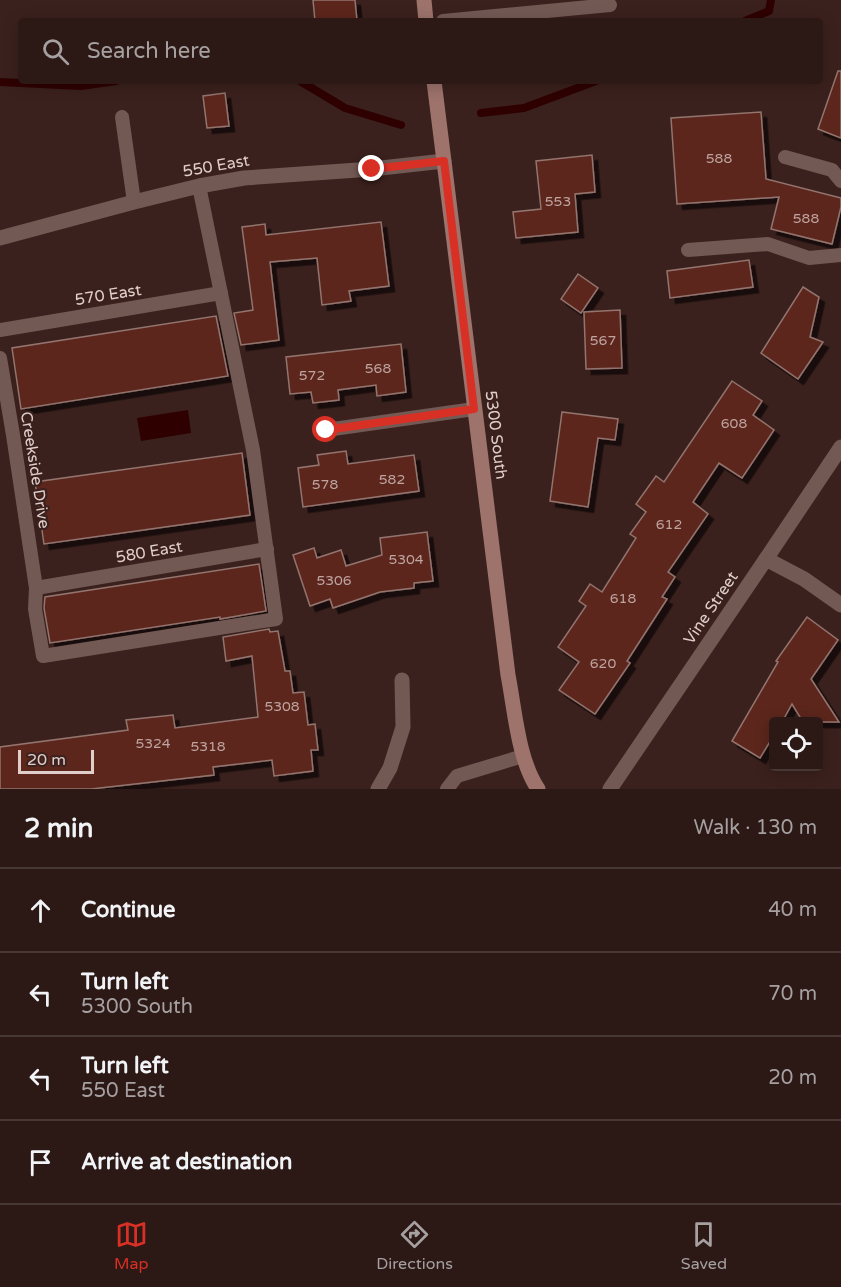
<!DOCTYPE html>
<html lang="en">
<head>
<meta charset="utf-8">
<style>
	body { margin:0; font-family:"Varela Round",sans-serif; background:#382623; color:#f1f3f6 }
	.controls { position:absolute; right:18px; bottom:18px; display:grid; overflow:hidden; border-radius:6px; box-shadow:0 3px 15px #0003 }
	.controls button { width:54px; height:54px; display:grid; place-items:center; padding:0; border:0; border-bottom:2px solid #483835; background:#2c1916; color:#f1f3f6; font:30px sans-serif }
	.scale { position:absolute; left:18px; bottom:15px; width:76px; box-sizing:border-box; padding-left:6px; border:3px solid #e0cecb; border-top:0; font-size:16px; line-height:21px; white-space:nowrap; color:#e0cecb; -webkit-text-stroke:4px #3b211d; paint-order:stroke }
	.stop { position:absolute; width:18px; height:18px; margin:-14px; border:4px solid #d93025; border-radius:50%; background:#fff }
	.stop.end { background:#d93025; border-color:#fff; box-shadow:0 2px 6px #0008 }
	.list { margin:0; padding:0; list-style:none }
	h2 { display:flex; justify-content:space-between; align-items:center; height:78px; margin:0; padding:0 24px; font-size:26px }
	h2 small { font-size:20px; font-weight:400; color:#a6a0a1 }
	.list li { display:grid; grid-template-columns:39px 1fr auto; gap:18px; align-items:center; box-sizing:border-box; height:84px; padding:0 24px; border-top:2px solid #483835 }
	.list b { display:block; font-size:22px; white-space:nowrap }
	.list p { margin:0; font-size:20px; white-space:nowrap; color:#a6a0a1 }
	.list em { font-size:20px; font-style:normal; color:#a6a0a1 }
	.icon { flex:none; width:33px; height:33px; fill:none; stroke:currentColor; stroke-width:2; stroke-linecap:round; stroke-linejoin:round }
	.map { position:relative; flex:none; width:841px; height:789px; overflow:hidden }
	.search { position:absolute; background:#2c1916; box-shadow:0 3px 15px #0003; left:18px; right:18px; top:18px; height:66px; display:flex; align-items:center; gap:15px; box-sizing:border-box; padding:0 21px; border-radius:6px; color:#a6a0a1; font-size:22px }
	.sheet { height:414px; background:#2c1916 }
	nav { display:flex; justify-content:space-around; align-items:center; box-sizing:border-box; height:84px; border-top:2px solid #483835; background:#2c1916; font-size:16px; color:#a6a0a1 }
	nav a { display:grid; justify-items:center; gap:3px }
	nav .on { color:#d93025 }
	.map>svg:first-child { display:block }
	.water { fill:#2f0000 }
	.lines { fill:none; stroke-linecap:round; stroke-linejoin:round }
	.stream { stroke:#2f0000; stroke-width:8 }
	.building { fill:#5b261f; stroke:#93746e; stroke-width:1.5; filter:url(#shadow) }
	.service { stroke:#735954; stroke-width:14 }
	.minor { stroke:#735954; stroke-width:15 }
	.tertiary { stroke:#735954; stroke-width:15 }
	.secondary { stroke:#9d736c; stroke-width:15 }
	.route { stroke:#d93025; stroke-width:8 }
	.labels { text-anchor:middle; dominant-baseline:central; stroke-width:4.5; stroke-linejoin:round; paint-order:stroke }
	.number-label { font-size:14px; fill:#bfa4a0 }
	.street-label { font-size:16px; fill:#e0cecb; stroke:#3b211d }
</style>
</head>
<body>
<div class="map">
<svg width="841" height="789" viewBox="0 0 841 789">
	<defs>
		<filter id="shadow"><feDropShadow dx="5.5" dy="5.5" stdDeviation="0" flood-color="#0009"/></filter>
	</defs>
	<rect width="100%" height="100%" fill="#3b211d"/>
	<path class="water" d="M188,410l3,23 -50,8 -4,-23z"/>
	<g class="lines">
		<g class="stream">
			<path d="M745,21l24,-10 2,-11"/>
			<path d="M300,81l45,27 56,17"/>
			<path d="M0,82l81,4 35,-5"/>
			<path d="M481,113l43,-5 72,-27"/>
		</g>
	</g>
	<g class="building">
		<path d="M313,0h42l2,21h-42z"/>
		<path d="M838,71h3v67l-23,-9z"/>
		<path d="M225,93l4,33 -22,2 -4,-32z"/>
		<path d="M761,112l5,67 75,19v9l-9,37 -61,-15 8,-32 -102,7 -6,-86z"/>
		<path d="M592,155l3,37 -20,2 3,38 -62,6 -3,-26 28,-3 -5,-48z"/>
		<path d="M381,222l8,64 -40,5 2,10 -29,4 -5,-47 -47,4 9,78 -38,5 -7,-32 19,-3 -11,-83 23,-3 1,11z"/>
		<path d="M749,260l4,27 -83,11 -3,-27z"/>
		<path d="M578,274l20,14 -17,25 -20,-14z"/>
		<path d="M803,287l16,10 -9,40 13,5 -25,37 -37,-26z"/>
		<path d="M620,310l2,58 -36,1 -2,-57z"/>
		<path d="M216,316l12,60 -207,33 -9,-61z"/>
		<path d="M401,344l5,48 -29,4 -1,-11 -38,5 1,10 -26,3 -2,-11 -21,2 -4,-37z"/>
		<path d="M732,381l30,20 -9,14 21,15 -32,48 -23,-15 -26,39 15,12 -40,58 7,5 -13,20 5,2 -40,62 3,2 -35,51 -36,-24 20,-28 -21,-15 28,-41 -7,-5 11,-17 12,8 34,-54 -6,-4 16,-22 -10,-8 20,-28 8,6z"/>
		<path d="M562,412l56,7 -3,21 -17,-2 -10,69 -38,-6z"/>
		<path d="M346,451l2,13 66,-9 5,36 -116,16 -5,-39 21,-3 -2,-10z"/>
		<path d="M242,453l8,62 -206,29 -9,-62z"/>
		<path d="M427,532l6,49 -19,2v5l-34,4 -47,16 -3,-9 -20,7 -17,-51 21,-7 3,10 24,-8 5,16 36,-11 -2,-17z"/>
		<path d="M259,564l7,47 -46,8v-2l-170,26 -6,-35 1,-11z"/>
		<path d="M807,617l31,23 -27,39 28,43h-36l-11,-18 -10,18h-8v13l-14,23 -28,-17 46,-79 -2,-1z"/>
		<path d="M269,629l1,3 8,-1 7,40h5l3,22 11,-1 4,33 7,-1 3,26h-7l2,21 -39,5 -2,-16 -59,7 1,8 -123,14h-91v-42l128,-17 -2,-10 47,-5 2,13 83,-11 -6,-61 -26,5 -3,-24z"/>
	</g>
	<g class="lines">
		<g class="service">
			<path d="M443,21l167,-16"/>
			<path d="M122,117l12,85"/>
			<path d="M785,157l47,13 9,11"/>
			<path d="M688,250l80,-6 41,14 32,-3"/>
			<path d="M0,330l221,-37"/>
			<path d="M0,358l13,77 23,153 -1,21 8,47 233,-37 -23,-169 -54,-264"/>
			<path d="M326,430l148,-21"/>
			<path d="M36,588l231,-39"/>
			<path d="M447,789l10,-13 66,-20"/>
		</g>
		<g class="minor">
			<path d="M0,238l134,-36 65,-16 45,-8 128,-9 72,-8"/>
			<path d="M766,559l38,20 37,26"/>
			<path d="M378,789l12,-21 13,-41 -1,-47"/>
		</g>
		<path class="tertiary" d="M610,789l156,-230 75,-112"/>
		<g class="secondary">
			<path d="M424,0l2,21"/>
			<path d="M434,81l74,594c7,36 10,84 30,114"/>
		</g>
	</g>
	<g class="lines">
		<path class="route" d="M326,430l148,-21 -30,-248 -72,8"/>
	</g>
	<g class="labels">
		<g class="number-label">
			<text x="719" y="158">588</text>
			<text x="558" y="201">553</text>
			<text x="806" y="218">588</text>
			<text x="603" y="340">567</text>
			<text x="378" y="368">568</text>
			<text x="312" y="375">572</text>
			<text x="734" y="423">608</text>
			<text x="392" y="479">582</text>
			<text x="325" y="484">578</text>
			<text x="669" y="524">612</text>
			<text x="406" y="559">5304</text>
			<text x="334" y="580">5306</text>
			<text x="623" y="598">618</text>
			<text x="603" y="663">620</text>
			<text x="282" y="706">5308</text>
			<text x="153" y="743">5324</text>
			<text x="208" y="746">5318</text>
		</g>
		<g class="street-label">
			<text transform="translate(216 166) rotate(-10)">550 East</text>
			<text transform="translate(108 295) rotate(-9)">570 East</text>
			<text transform="translate(496 435) rotate(83)">5300 South</text>
			<text transform="translate(35 470) rotate(81)">Creekside Drive</text>
			<text transform="translate(149 552) rotate(-10)">580 East</text>
			<text transform="translate(711 608) rotate(-56)">Vine Street</text>
		</g>
	</g>
</svg>
<div class="controls">
<button><svg class="icon" aria-label="locate" viewBox="0 0 24 24"><circle cx="12" cy="12" r="6"/><path d="M12 2v4M12 18v4M2 12h4M18 12h4"/></svg></button>
</div>
<div class="scale">20 m</div>
<div class="stop" style="left:326px;top:430px"></div>
<div class="stop end" style="left:372px;top:169px"></div>
<div class="search"><svg class="icon" aria-label="search" viewBox="0 0 24 24"><circle cx="10" cy="10" r="6"/><path d="M15 15l6 6"/></svg>Search here</div>
</div>
<section class="sheet">
<h2>2 min<small>Walk · 130 m</small></h2>
<ul class="list">
<li><svg class="icon" aria-label="ahead" viewBox="0 0 24 24"><path d="M12 20V5M6 11l6-6 6 6"/></svg><div><b>Continue</b></div><em>40 m</em></li>
<li><svg class="icon" aria-label="left" viewBox="0 0 24 24"><path d="M17 20v-9H6M10 6l-5 5 5 5"/></svg><div><b>Turn left</b><p>5300 South</p></div><em>70 m</em></li>
<li><svg class="icon" aria-label="left" viewBox="0 0 24 24"><path d="M17 20v-9H6M10 6l-5 5 5 5"/></svg><div><b>Turn left</b><p>550 East</p></div><em>20 m</em></li>
<li><svg class="icon" aria-label="arrive" viewBox="0 0 24 24"><path d="M6 21V4h12l-3 4 3 4H6"/></svg><div><b>Arrive at destination</b></div></li>
</ul>
</section>
<nav>
<a class="on"><svg class="icon" aria-label="map" viewBox="0 0 24 24"><path d="M3 6l6-2 6 2 6-2v14l-6 2-6-2-6 2zM9 4v14M15 6v14"/></svg>Map</a>
<a><svg class="icon" aria-label="directions" viewBox="0 0 24 24"><path d="M12 3l9 9-9 9-9-9zM9 14v-3h6M13 9l2 2-2 2"/></svg>Directions</a>
<a><svg class="icon" aria-label="saved" viewBox="0 0 24 24"><path d="M7 4h10v16l-5-4-5 4z"/></svg>Saved</a>
</nav>
</body>
</html>
